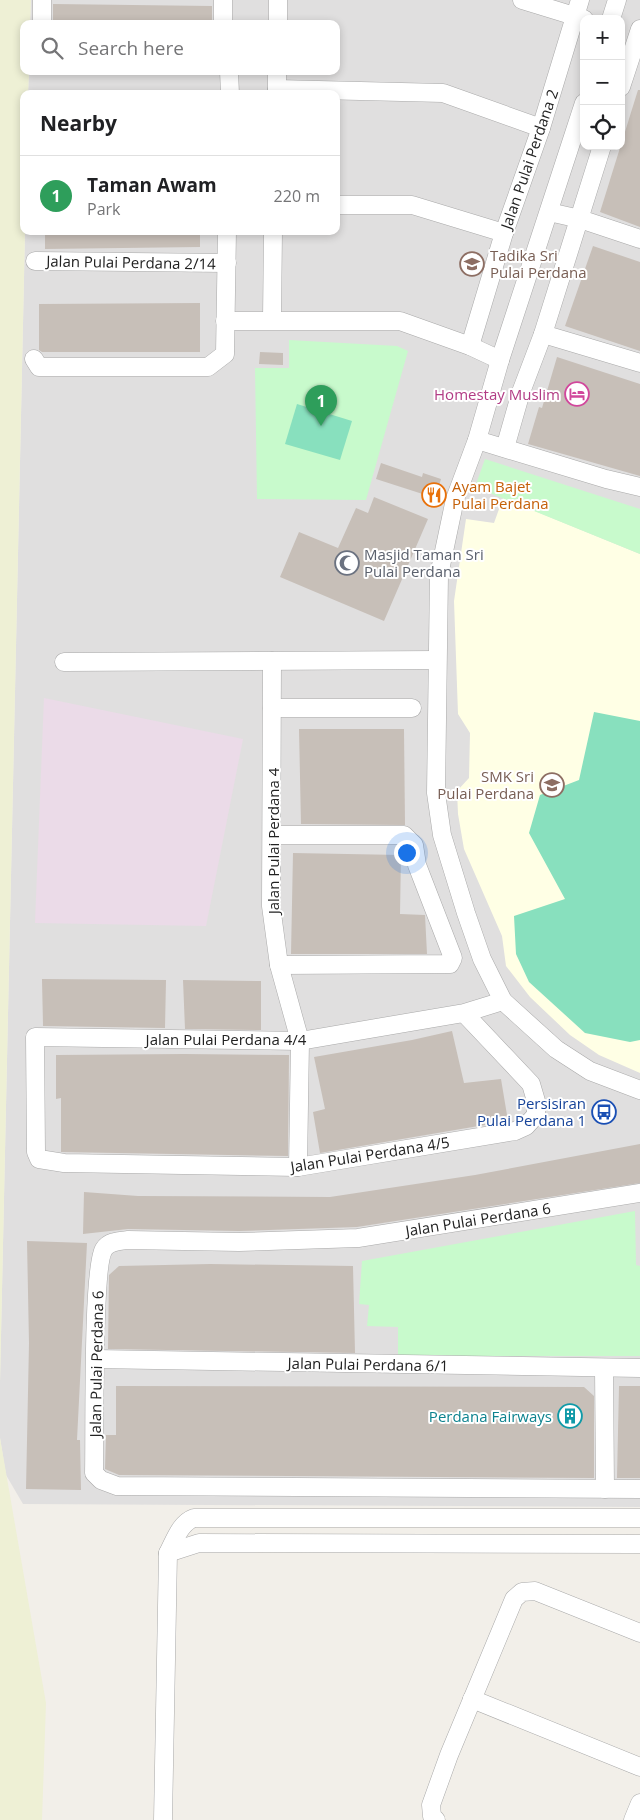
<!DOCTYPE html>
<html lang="en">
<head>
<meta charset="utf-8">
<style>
	body { margin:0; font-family:"Open Sans",sans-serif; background:#f6f6f6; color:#202124 }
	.controls { position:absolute; right:15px; top:15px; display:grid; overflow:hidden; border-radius:10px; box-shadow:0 2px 8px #0003 }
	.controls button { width:45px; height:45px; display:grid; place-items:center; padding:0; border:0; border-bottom:1px solid #e0e0e0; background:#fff; color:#202124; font:25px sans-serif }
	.you { position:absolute; left:406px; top:852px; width:18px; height:18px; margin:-12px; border:4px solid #fff; border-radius:50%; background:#1a73e8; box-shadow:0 0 0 8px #1a73e833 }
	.badge { display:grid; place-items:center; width:32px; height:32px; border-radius:50%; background:#d40000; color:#fff; font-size:16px; font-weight:700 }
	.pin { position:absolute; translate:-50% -41px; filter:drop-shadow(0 1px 2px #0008) }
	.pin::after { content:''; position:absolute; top:26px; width:18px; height:15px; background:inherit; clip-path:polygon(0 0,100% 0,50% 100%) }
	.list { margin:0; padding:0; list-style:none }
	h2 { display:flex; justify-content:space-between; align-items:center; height:65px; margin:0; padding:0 20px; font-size:21px }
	h2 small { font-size:16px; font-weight:400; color:#757577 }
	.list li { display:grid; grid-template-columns:32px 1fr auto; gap:15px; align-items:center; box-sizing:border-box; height:80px; padding:0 20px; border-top:1px solid #e0e0e0 }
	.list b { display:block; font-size:19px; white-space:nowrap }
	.list p { margin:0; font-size:16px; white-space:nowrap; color:#757577 }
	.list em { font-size:16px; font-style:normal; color:#757577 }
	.icon { flex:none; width:28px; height:28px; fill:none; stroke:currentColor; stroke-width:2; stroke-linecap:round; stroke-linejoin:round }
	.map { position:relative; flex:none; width:640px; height:1820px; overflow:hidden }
	.search { position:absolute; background:#fff; box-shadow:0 2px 8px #0003; left:20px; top:20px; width:320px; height:55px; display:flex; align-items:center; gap:12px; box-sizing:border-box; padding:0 18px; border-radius:10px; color:#757577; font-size:19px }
	.panel { position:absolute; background:#fff; box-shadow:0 2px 8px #0003; left:20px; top:90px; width:320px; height:145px; border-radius:10px }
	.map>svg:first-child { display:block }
	.residential { fill:#e0dfdf; fill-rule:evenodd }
	.industrial { fill:#ebdbe8 }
	.education { fill:#ffffe5 }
	.farmland { fill:#eef0d5 }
	.park { fill:#c8facc }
	.pitch { fill:#88e0be }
	.building { fill:#c7bfb8 }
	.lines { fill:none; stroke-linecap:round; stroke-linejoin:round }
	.minor-casing { stroke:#a9a9a9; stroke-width:19 }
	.minor { stroke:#fff; stroke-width:18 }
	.labels { text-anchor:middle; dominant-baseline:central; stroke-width:4; stroke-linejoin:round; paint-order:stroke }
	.street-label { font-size:15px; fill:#222; stroke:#fff }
	.education-label { font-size:15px; fill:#785e54; stroke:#fff; text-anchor:start }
	.hotel-label { font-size:15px; fill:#b23c85; stroke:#fff; text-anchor:end }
	.food-label { font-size:15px; fill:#c56008; stroke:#fff; text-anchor:start }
	.worship-label { font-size:15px; fill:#5b616d; stroke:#fff; text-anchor:start }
	.transit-label { font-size:15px; fill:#164399; stroke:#fff; text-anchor:end }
	.culture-label { font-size:15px; fill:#0d838f; stroke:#fff; text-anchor:end }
</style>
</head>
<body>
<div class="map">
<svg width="640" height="1820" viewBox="0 0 640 1820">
	<rect width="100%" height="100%" fill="#f2efe9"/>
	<path class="residential" d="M31,0h609v1507l-617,-3 -17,-29 -6,-37v-56l25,-1151h311v-137h-308l1,-23h307v-47h-306zM584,19h37v127h-37z"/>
	<path class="industrial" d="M44,698l199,41 -37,187 -171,-3z"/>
	<path class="education" d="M503,498l137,56v519l-41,-18 -29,-20 -40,-38 -24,-31 -4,-30 -38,-87 -6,-35 -1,-23 12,-13 1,-45 -12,-19 -4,-113 12,-82 28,4z"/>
	<g class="farmland">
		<path d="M0,0h31l-1,24h-6v47h5l-1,23h-4l1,137 -25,1151z"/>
		<path d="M0,1438l46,265 -4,117h-42z"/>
	</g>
	<g class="park">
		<path d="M289,340l108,6 11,5 -42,149 -109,-1 -2,-131h34z"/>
		<path d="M485,459l155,50v45l-165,-67z"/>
		<path d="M635,1211l1,54 4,1v90h-242v-29l-31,-1 2,-21 -10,-1 3,-43z"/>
	</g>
	<g class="pitch">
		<path d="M297,404l55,17 -12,39 -55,-16z"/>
		<path d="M594,712l46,9v319l-10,2 -45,-9 -56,-51 -13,-28 -2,-38 51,-17 -36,-66 11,-38 39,-15z"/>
	</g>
	<g class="building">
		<path d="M53,4l159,2v14h-19v4h-140z"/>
		<path d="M638,90h2v137l-40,-15z"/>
		<path d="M45,231h155v16l-155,2z"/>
		<path d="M593,246l47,16v89l-75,-25z"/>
		<path d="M200,303v49h-158l-3,-2v-46z"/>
		<path d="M260,352l23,1v12l-24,-1z"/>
		<path d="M557,357l83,27v92l-112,-32 11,-37 3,1z"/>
		<path d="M325,394l11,2 -2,11 -11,-2z"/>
		<path d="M381,463l41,14 1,-4 18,6 -6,19 -59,-19z"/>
		<path d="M374,497l54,22 -44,102 -104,-44 19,-45 39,16 18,-40 12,5z"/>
		<path d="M299,729h105l1,96 -104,-1z"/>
		<path d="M293,853l108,2 -1,59 25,1 2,39h-136z"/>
		<path d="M42,979l124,1 -1,48 -122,-2z"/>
		<path d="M183,980l78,1v49l-76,-1z"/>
		<path d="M452,1031l12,52 37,-4 7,42 -188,32 -7,-41 12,-3 -11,-52 98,-17z"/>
		<path d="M184,1054l105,1 -1,101 -227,-4v-54l-5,1v-44z"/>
		<path d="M640,1144v39l-283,44 -118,4 -111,-2 -45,5 1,-42 54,4 192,1 145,-22z"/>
		<path d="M27,1241l60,2 -10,197h3l1,50 -55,-1 3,-146z"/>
		<path d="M210,1264l143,2 2,87 -247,-4 1,-74 10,-9z"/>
		<path d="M116,1386l468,1 10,9v82l-475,-3 -14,-6 1,-34h10z"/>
		<path d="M619,1386h21v92h-23z"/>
	</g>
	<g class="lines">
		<g class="minor-casing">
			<g id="minor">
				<path d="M522,0l62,19"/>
				<path d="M611,19l6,-19"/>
				<path d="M42,24v-24"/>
				<path d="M223,24v-24"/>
				<path d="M278,24v-24"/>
				<path d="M229,71l1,23"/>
				<path d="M621,87l19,-58"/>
				<path d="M277,89l166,4 98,35"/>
				<path d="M277,94v-23"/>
				<path d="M584,103l-84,257 -23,80 -22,59 -16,76 -3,218 6,42 24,78 16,46 21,42 53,48 34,22 50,19"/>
				<path d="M336,205h76l92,28"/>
				<path d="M549,212l31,7 60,20"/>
				<path d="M35,261l192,2"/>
				<path d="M272,319l1,-88"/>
				<path d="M225,321h175l70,25 30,14"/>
				<path d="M543,334l97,29"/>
				<path d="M470,346l34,-113 37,-105 39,-128"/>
				<path d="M34,359l5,8h169l17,-13 2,-123"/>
				<path d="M477,440l129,39 34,8"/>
				<path d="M505,448l16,-56 22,-58 59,-188"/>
				<path d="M272,661l-1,245 8,59 21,76 -2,126"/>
				<path d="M64,662l373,-2"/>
				<path d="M272,708h140"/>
				<path d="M272,835h132l10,10 3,20 36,93 -3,6 -171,1"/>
				<path d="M464,1013l67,71 5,17v14l-10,11 -11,5 -217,36 -234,-4 -25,-4 -3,-7 -1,-115 265,4 164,-28 39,-12"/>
				<path d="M640,1193l-282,45 -119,4 -111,-2c-8,1 -19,1 -24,9 -12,17 -9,191 -10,224l7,7 16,6 523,3"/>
				<path d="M96,1359l544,9"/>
				<path d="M604,1368l1,121"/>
				<path d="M168,1553l31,-10 441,1"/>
				<path d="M472,1699l168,68"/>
				<path d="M163,1820l5,-267c7,-13 12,-30 26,-35h446"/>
				<path d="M436,1820l-4,-4 -1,-11 18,-50 65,-156 8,-7 13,-1 105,42"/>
				<path d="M633,1820l7,-17"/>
			</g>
		</g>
		<use href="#minor" class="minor"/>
	</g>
	<defs>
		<g id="school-ring" transform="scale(1.25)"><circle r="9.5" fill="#fff" stroke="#8d6e63" stroke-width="1.5"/><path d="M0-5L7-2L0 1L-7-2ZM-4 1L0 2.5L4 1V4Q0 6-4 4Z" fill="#8d6e63"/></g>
		<g id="hotel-ring" transform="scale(1.25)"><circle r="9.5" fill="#fff" stroke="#d1479c" stroke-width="1.5"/><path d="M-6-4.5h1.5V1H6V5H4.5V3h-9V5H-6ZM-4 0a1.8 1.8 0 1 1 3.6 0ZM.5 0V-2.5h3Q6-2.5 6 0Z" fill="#d1479c"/></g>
		<g id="restaurant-ring" transform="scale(1.25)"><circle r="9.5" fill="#fff" stroke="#e8710a" stroke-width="1.5"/><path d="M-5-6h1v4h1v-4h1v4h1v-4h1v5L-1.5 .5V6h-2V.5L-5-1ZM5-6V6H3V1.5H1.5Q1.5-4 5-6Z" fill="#e8710a"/></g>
		<g id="mosque-ring" transform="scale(1.25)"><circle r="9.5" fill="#fff" stroke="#6b7280" stroke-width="1.5"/><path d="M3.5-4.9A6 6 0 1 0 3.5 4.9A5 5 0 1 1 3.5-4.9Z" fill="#6b7280"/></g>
		<g id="bus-ring" transform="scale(1.25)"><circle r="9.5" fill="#fff" stroke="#1a4fb4" stroke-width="1.5"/><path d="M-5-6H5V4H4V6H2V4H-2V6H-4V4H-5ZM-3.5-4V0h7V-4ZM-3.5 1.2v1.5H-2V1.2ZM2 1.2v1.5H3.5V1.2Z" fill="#1a4fb4"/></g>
		<g id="building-ring" transform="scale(1.25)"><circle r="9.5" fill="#fff" stroke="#0f9aa8" stroke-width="1.5"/><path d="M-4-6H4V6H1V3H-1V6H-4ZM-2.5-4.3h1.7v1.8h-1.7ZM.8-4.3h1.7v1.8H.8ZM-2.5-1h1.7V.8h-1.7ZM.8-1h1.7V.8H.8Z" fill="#0f9aa8"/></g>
	</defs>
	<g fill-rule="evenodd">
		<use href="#school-ring" x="472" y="264"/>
		<use href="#hotel-ring" x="577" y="394"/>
		<use href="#restaurant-ring" x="434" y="495"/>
		<use href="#mosque-ring" x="347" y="563"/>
		<use href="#school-ring" x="552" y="785"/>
		<use href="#bus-ring" x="604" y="1112"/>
		<use href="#building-ring" x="570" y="1416"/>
	</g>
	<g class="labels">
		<g class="street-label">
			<text transform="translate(529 159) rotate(-71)">Jalan Pulai Perdana 2</text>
			<text transform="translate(131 262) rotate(1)">Jalan Pulai Perdana 2/14</text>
			<text transform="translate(273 841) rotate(-90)">Jalan Pulai Perdana 4</text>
			<text x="226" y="1039">Jalan Pulai Perdana 4/4</text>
			<text transform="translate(370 1154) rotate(-9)">Jalan Pulai Perdana 4/5</text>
			<text transform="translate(478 1219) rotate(-9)">Jalan Pulai Perdana 6</text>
			<text transform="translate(96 1364) rotate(-89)">Jalan Pulai Perdana 6</text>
			<text transform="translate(368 1364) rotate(1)">Jalan Pulai Perdana 6/1</text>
		</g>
		<g class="education-label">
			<text x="490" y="255">Tadika Sri<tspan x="490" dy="17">Pulai Perdana</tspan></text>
			<text x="534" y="776" text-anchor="end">SMK Sri<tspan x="534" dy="17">Pulai Perdana</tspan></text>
		</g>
		<g class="hotel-label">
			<text x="560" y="394">Homestay Muslim</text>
		</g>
		<g class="food-label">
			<text x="452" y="486">Ayam Bajet<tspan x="452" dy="17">Pulai Perdana</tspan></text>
		</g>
		<g class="worship-label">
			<text x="364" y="554">Masjid Taman Sri<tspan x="364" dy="17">Pulai Perdana</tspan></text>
		</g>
		<g class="transit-label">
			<text x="586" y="1103">Persisiran<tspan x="586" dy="17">Pulai Perdana 1</tspan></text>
		</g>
		<g class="culture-label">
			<text x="552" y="1416">Perdana Fairways</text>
		</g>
	</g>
</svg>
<div class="controls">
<button>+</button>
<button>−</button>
<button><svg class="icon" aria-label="locate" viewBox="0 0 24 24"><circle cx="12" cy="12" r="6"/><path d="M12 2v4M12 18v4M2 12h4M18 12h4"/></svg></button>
</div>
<div class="you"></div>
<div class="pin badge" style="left:321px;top:426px;background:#2e9e5b">1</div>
<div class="search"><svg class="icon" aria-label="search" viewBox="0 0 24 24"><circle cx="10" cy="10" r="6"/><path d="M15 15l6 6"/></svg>Search here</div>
<section class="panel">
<h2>Nearby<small></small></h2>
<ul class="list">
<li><span class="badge" style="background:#2e9e5b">1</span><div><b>Taman Awam</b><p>Park</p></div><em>220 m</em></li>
</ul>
</section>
</div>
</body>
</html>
